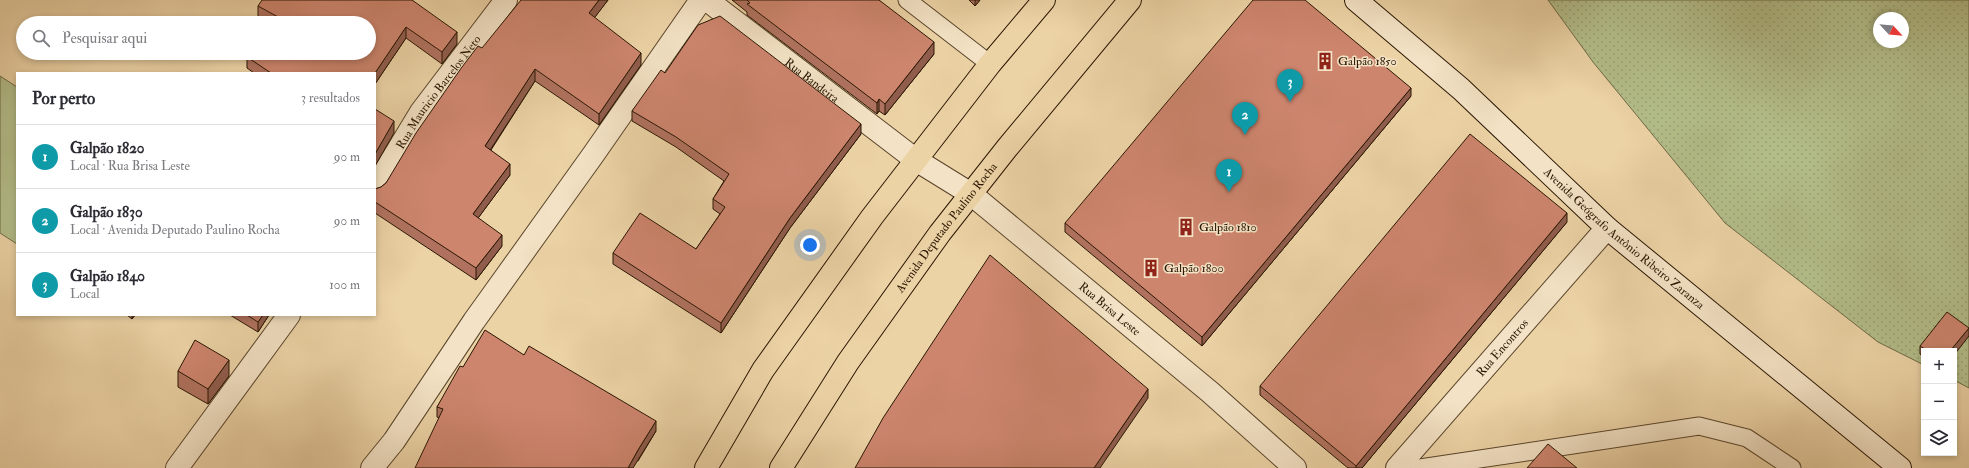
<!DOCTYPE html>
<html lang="pt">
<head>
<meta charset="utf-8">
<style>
	body { margin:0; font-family:"IM FELL Double Pica",serif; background:#f2f2f3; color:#2b2b33 }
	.controls { position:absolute; right:12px; bottom:12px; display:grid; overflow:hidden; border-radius:0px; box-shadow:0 2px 6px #0003 }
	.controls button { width:36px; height:36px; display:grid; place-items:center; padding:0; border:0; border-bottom:1px solid #e1e1e2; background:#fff; color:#2b2b33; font:20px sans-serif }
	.compass { position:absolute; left:1873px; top:12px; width:36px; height:36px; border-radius:50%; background:#fff; box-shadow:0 2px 6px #0003; rotate:116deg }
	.you { position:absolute; left:810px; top:245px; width:14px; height:14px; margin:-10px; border:3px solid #fff; border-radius:50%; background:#1a73e8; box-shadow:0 0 0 6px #1a73e833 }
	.badge { display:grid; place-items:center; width:26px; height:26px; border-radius:50%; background:#2563eb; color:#fff; font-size:13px; font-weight:700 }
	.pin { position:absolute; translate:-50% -33px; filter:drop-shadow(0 1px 2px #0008) }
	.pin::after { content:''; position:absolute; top:21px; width:14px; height:12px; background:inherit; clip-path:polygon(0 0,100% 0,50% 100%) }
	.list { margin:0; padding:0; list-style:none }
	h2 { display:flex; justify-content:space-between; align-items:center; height:52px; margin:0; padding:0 16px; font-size:17px }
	h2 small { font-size:13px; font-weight:400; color:#7c7c81 }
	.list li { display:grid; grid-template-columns:26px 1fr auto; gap:12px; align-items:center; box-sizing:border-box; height:64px; padding:0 16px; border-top:1px solid #e1e1e2 }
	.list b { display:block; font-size:15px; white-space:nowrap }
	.list p { margin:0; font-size:13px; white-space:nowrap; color:#7c7c81 }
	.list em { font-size:13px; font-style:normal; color:#7c7c81 }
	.icon { flex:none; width:22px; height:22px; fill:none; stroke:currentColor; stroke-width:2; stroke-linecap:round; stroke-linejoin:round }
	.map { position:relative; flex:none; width:1969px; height:468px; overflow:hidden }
	.search { position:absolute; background:#fff; box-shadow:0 2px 6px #0003; left:16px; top:16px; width:360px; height:44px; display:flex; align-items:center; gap:10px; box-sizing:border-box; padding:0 14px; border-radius:22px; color:#7c7c81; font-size:15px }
	.panel { position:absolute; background:#fff; box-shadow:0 2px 6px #0003; left:16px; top:72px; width:360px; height:244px; border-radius:0px }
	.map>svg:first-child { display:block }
	.grass { fill:url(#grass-dots); stroke:#6e6a46; fill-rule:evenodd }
	.green { fill:#b3be8a; stroke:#6e6a46 }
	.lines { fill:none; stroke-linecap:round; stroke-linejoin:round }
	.lane-casing { stroke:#5a452b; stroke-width:19 }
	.street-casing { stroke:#5a452b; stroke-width:24 }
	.secondary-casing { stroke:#2a1602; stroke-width:24 }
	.primary-casing { stroke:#2a1602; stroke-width:24 }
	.lane { stroke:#f3e2c5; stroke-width:17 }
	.street { stroke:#f3e2c5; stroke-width:22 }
	.secondary { stroke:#f3e2c5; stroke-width:22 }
	.primary { stroke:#ecd3a6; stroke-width:22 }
	.wall { fill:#b0725f; stroke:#2a1602 }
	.shaded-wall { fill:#905d4d; stroke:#2a1602 }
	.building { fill:#cd856e; stroke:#2a1602 }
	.labels { text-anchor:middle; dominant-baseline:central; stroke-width:3; stroke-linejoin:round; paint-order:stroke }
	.poi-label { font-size:12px; fill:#2a1602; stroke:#f3e2c5; text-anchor:start }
	.street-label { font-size:12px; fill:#2a1602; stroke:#f3e2c5 }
</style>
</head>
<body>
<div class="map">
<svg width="1969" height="468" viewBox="0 0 1969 468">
	<defs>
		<pattern id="grass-dots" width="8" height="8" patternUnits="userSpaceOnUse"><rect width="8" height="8" fill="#b3be8a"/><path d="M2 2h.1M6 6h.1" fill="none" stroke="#9aa375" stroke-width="1.8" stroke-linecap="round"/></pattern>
	</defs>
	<rect width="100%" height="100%" fill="#ecd3a6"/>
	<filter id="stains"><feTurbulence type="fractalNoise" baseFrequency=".005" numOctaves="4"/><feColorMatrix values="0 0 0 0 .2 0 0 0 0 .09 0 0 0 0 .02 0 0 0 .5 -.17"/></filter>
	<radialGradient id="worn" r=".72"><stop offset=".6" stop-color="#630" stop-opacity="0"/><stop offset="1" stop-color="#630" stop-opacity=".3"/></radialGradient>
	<path class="grass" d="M1548,0h421v388l-15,-8v-29h-30v14l-46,-23 -153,-119 -132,-161zM1879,18h24v24h-24z"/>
	<path class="green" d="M0,76l17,11v157l-17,-11z"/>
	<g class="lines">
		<g class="lane-casing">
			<g id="lane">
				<path d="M907,0l83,64"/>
				<path d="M1420,468l279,-42 48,12 45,30"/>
			</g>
		</g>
		<g class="street-casing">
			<g id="street">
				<path id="s1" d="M707,0l209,160 55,34 239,198 85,76"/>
				<path id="s2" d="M375,188l46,-76 85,-112"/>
				<path d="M177,468l112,-153"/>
				<path d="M372,468l22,-27 80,-120 119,-166 108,-155"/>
				<path id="s3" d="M1397,468l210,-240"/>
			</g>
		</g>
		<g class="secondary-casing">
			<g id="secondary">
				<path id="s4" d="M1356,0l105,89 146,139 293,240"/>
			</g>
		</g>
		<g class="primary-casing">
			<g id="primary">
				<path d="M706,468l57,-98 109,-153 118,-153 54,-64"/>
				<path id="s5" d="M781,468l67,-106 92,-129 67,-85 123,-148"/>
			</g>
		</g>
		<use href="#lane" class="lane"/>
		<use href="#street" class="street"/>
		<use href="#secondary" class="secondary"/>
		<use href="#primary" class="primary"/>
	</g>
	<g class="wall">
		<path d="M412,0l45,44 -15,20 -36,-26 -31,46v-11h-121l-7,-5v-11l122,-34h-101l-10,-5v-12z"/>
		<path d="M608,0l-14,18 47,47 -42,60 -64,-44 -44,69 19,25 -32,43 24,28 -26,34 -101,-67v-24l6,-2 5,-4 96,-135z"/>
		<path d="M732,0h147l55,54 -49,61 -6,-4 -2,3 -130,-99v-3z"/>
		<path d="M969,0h11l-5,6z"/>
		<path d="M665,73l196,61 -71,94 -69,105 -108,-69v-11l83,-4 24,-35 -7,-5v-10l11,-18 -48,-34 -44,-26v-10z"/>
		<path d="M1411,96l-209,250 -137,-114v-9z"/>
		<path d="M1567,222l-205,246h-14l-88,-73v-9z"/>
		<path d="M127,315h8l-3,4z"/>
		<path d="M230,315h39l-11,17z"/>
		<path d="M1969,336l-15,15h-30v6l-4,-3v-8z"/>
		<path d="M524,355l132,76 -18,30 -199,-43 -2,-1v-10l26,-40z"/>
		<path d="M178,371l51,5 -21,28 -30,-17z"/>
	</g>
	<g class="shaded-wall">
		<path d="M599,0h9l-19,25v-12z"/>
		<path d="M975,0h5l-5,6z"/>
		<path d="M406,27v11l-31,46v-11z"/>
		<path d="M457,32v12l-15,20v-12z"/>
		<path d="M934,42v12l-49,61v-11z"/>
		<path d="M641,53v12l-42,60v-11z"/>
		<path d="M535,69v12l-50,77v-12z"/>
		<path d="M1411,88v8l-209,250v-9z"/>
		<path d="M879,99v12l-2,3v-11z"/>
		<path d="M394,121v12l-19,33v-12z"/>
		<path d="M861,124v10l-71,94 -69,105v-10l69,-105z"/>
		<path d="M510,164v11l-37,50v-11z"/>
		<path d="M1567,213v9l-205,246h-6v-2z"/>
		<path d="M502,235v11l-26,34v-12z"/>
		<path d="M132,315h3l-3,4z"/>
		<path d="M263,315h6l-11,17v-10z"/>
		<path d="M1969,328v8l-15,19v-4h-4z"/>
		<path d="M229,360v16l-21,28v-15z"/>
		<path d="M1148,389v9l-48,70h-6z"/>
		<path d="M656,421v10l-23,37h-5l10,-18z"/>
	</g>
	<g class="building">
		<path d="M262,0h150l45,32 -15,20 -36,-25 -31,46h-104l-24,-16 3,-4h119v-30h-95l4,-6 -20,-11z"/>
		<path d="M521,0h78l-10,13 52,40 -42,61 -64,-45 -50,77 25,18 -37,50 29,21 -26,33 -101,-66v-13l6,-2 5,-4 30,-50 46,-66 16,-21 4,2z"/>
		<path d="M747,0h132l55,42 -49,62 -6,-5 -2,4 -130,-99 3,-1z"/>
		<path d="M1253,0h52l106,88 -209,249 -137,-114z"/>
		<path d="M720,16l141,108 -71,94 -69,105 -108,-70 27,-40 56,36 29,-42 -12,-8 16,-25 -53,-37 -44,-26 29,-41 4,3 33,-48z"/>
		<path d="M375,109l19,12 -19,33z"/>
		<path d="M1470,134l97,79 -211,253 -96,-80z"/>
		<path d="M990,255l158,134 -54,79h-239l28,-50z"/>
		<path d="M1947,312l22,16 -19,23h-22l-8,-5z"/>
		<path d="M247,315h16l-5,7z"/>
		<path d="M485,330l39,25 5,-9 127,75 -18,29 -10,18h-213l28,-59 -6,-2 23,-41 3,1z"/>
		<path d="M195,340l34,20 -21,29 -30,-18z"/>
		<path d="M1548,444l29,24h-50z"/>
	</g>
	<defs>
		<g id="building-bare" transform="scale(1.38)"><path d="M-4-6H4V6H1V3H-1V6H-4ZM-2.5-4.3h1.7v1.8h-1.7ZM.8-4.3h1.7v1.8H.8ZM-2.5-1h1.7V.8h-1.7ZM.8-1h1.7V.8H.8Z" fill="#8f2418" stroke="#f3e2c5" stroke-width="2.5" paint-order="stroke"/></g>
	</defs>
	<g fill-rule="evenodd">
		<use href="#building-bare" x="1325" y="61"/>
		<use href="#building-bare" x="1186" y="227"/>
		<use href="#building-bare" x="1151" y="268"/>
	</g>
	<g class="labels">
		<g class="poi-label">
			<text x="1338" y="61">Galpão 1850</text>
			<text x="1199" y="227">Galpão 1810</text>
			<text x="1164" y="268">Galpão 1800</text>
		</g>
		<g class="street-label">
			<text stroke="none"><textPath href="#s1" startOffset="132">Rua Bandeira</textPath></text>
			<text stroke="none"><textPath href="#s2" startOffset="115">Rua Mauricio Barcelos Neto</textPath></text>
			<text stroke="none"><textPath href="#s5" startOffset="292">Avenida Deputado Paulino Rocha</textPath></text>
			<text stroke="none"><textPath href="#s4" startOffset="359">Avenida Geógrafo Antônio Ribeiro Zaranza</textPath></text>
			<text stroke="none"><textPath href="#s1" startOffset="508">Rua Brisa Leste</textPath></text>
			<text stroke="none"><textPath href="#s3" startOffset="160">Rua Encontros</textPath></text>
		</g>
	</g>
	<rect width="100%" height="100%" filter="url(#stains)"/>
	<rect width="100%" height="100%" fill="url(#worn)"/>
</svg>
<div class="controls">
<button>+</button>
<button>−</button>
<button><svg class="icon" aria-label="layers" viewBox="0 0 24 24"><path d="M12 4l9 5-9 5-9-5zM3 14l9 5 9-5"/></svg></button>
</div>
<svg class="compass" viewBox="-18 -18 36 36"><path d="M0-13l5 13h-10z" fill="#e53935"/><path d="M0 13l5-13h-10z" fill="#7c7c81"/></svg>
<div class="you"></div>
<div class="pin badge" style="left:1229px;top:192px;background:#0f9aa8">1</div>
<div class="pin badge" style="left:1245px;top:135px;background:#0f9aa8">2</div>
<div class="pin badge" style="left:1290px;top:102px;background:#0f9aa8">3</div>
<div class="search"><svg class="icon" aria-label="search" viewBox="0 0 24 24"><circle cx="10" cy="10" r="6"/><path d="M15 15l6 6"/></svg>Pesquisar aqui</div>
<section class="panel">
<h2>Por perto<small>3 resultados</small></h2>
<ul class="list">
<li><span class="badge" style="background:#0f9aa8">1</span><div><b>Galpão 1820</b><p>Local · Rua Brisa Leste</p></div><em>90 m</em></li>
<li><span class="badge" style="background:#0f9aa8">2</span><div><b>Galpão 1830</b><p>Local · Avenida Deputado Paulino Rocha</p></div><em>90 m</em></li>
<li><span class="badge" style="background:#0f9aa8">3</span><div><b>Galpão 1840</b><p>Local</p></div><em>100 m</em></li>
</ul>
</section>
</div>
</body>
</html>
